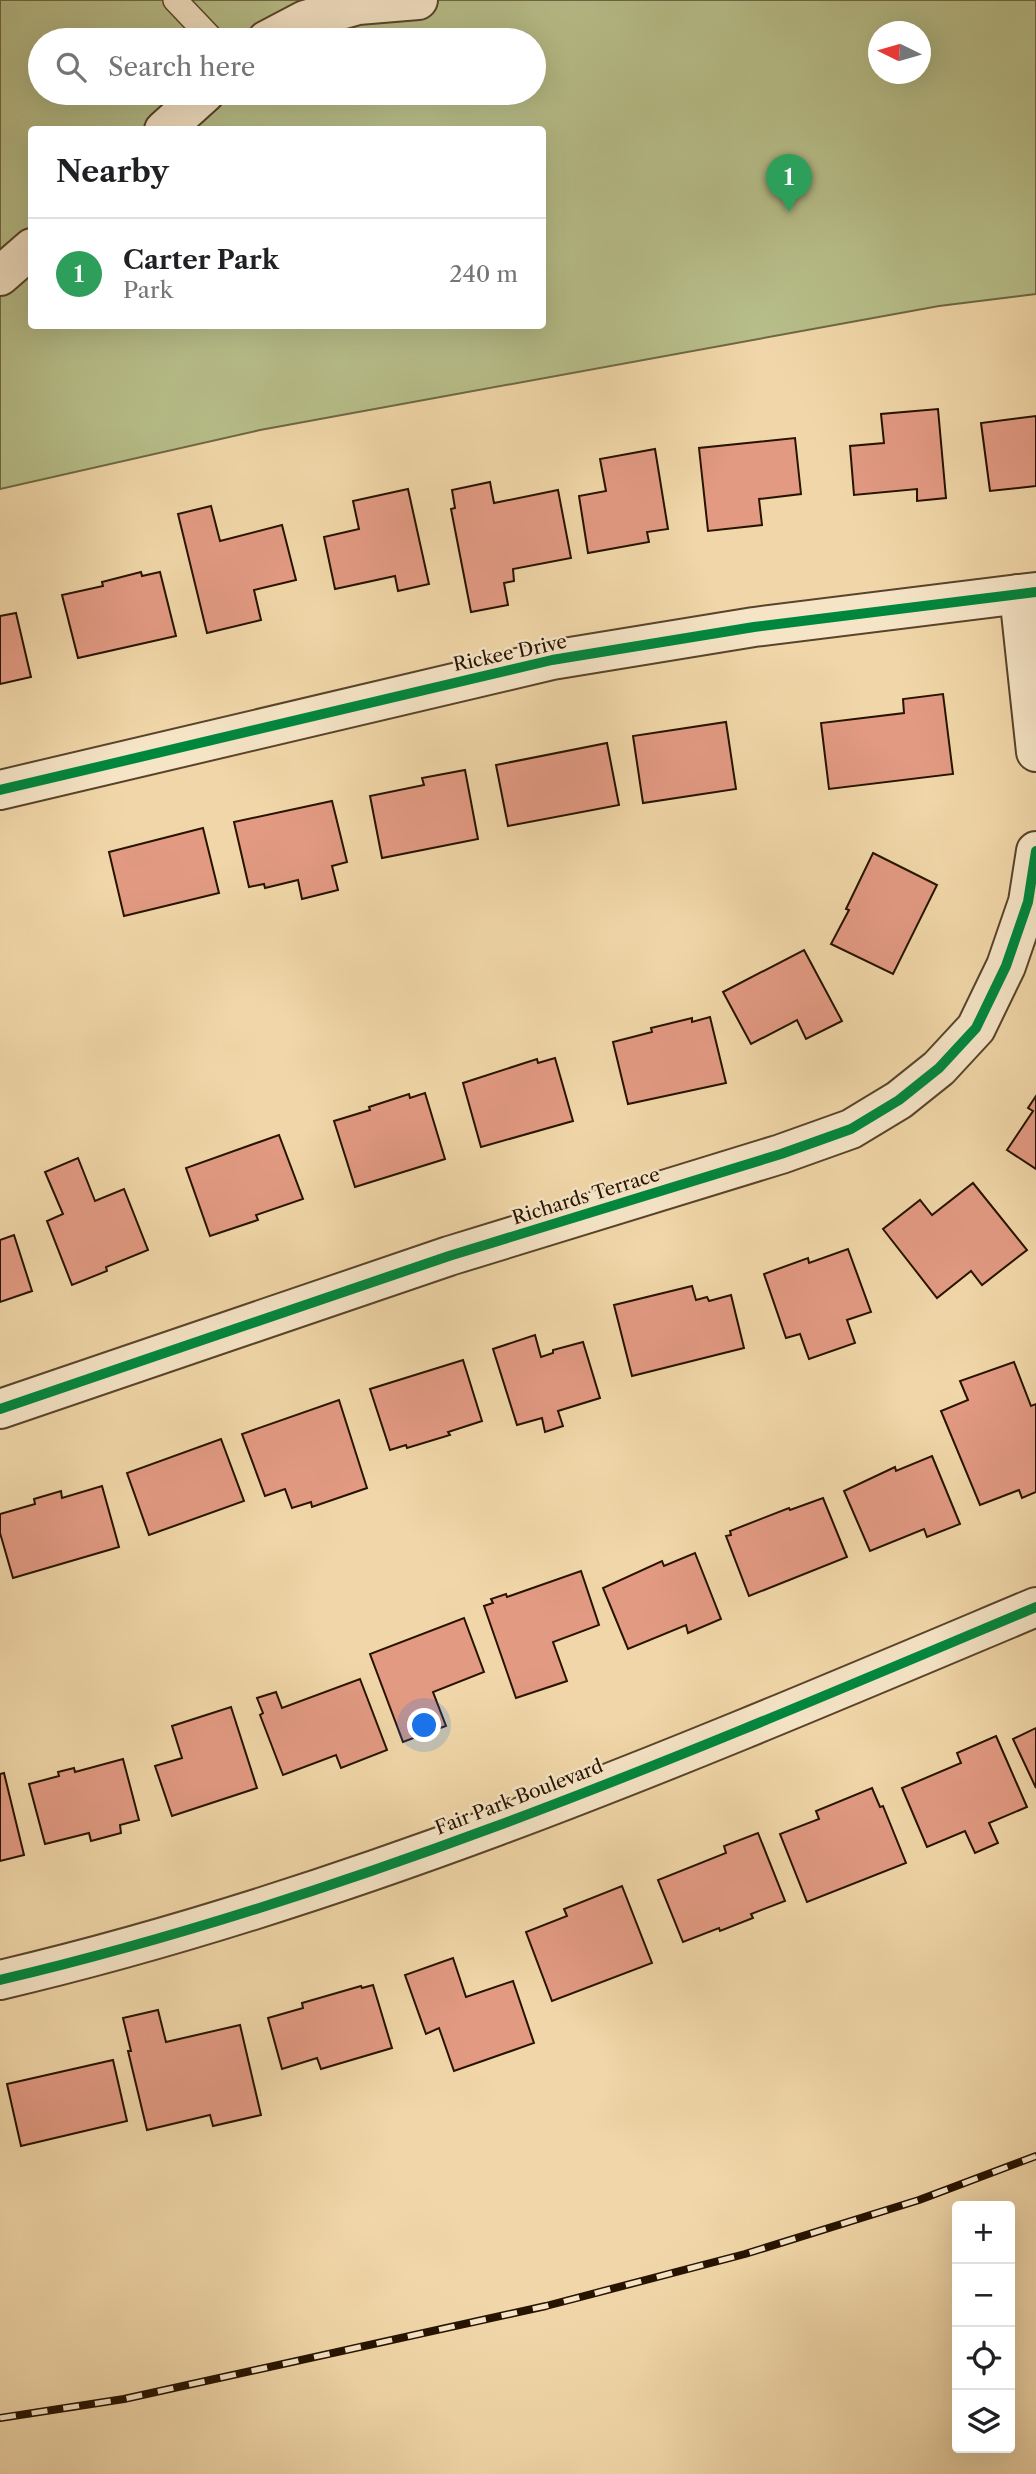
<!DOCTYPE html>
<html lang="en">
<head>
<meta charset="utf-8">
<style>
	body { margin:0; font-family:"Libre Caslon Text",serif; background:#f6f6f6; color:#202124 }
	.controls { position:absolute; right:21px; bottom:21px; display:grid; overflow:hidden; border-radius:7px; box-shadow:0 7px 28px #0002 }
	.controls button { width:63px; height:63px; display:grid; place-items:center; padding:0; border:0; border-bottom:2px solid #e0e0e0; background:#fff; color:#202124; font:35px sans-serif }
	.compass { position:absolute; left:868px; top:21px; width:63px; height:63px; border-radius:50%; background:#fff; box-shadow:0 7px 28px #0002; rotate:275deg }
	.you { position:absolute; left:425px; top:1726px; width:24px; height:24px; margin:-18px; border:5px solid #fff; border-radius:50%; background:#1a73e8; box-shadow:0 0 0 10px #1a73e833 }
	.badge { display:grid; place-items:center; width:46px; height:46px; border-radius:50%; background:#8f2418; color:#fff; font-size:23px; font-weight:700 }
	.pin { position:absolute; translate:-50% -58px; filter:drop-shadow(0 2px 4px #0008) }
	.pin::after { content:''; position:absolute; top:37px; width:24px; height:21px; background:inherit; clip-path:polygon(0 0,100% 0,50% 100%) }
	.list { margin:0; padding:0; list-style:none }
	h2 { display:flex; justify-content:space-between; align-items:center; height:91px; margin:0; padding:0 28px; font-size:30px }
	h2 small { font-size:23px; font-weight:400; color:#757577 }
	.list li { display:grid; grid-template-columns:46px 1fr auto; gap:21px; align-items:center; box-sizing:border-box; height:112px; padding:0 28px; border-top:2px solid #e0e0e0 }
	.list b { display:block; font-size:26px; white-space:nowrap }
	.list p { margin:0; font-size:23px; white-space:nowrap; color:#757577 }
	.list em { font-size:23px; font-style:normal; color:#757577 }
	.icon { flex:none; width:38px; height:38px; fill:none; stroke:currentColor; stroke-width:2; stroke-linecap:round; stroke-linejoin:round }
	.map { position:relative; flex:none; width:1036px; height:2474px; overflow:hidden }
	.search { position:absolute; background:#fff; box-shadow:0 7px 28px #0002; left:28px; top:28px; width:518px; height:77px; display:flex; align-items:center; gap:18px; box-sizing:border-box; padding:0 24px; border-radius:38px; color:#757577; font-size:26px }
	.panel { position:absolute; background:#fff; box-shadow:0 7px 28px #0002; left:28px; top:126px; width:518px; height:203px; border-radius:7px }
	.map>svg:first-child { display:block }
	.green { fill:#b7be89; stroke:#6e6844; stroke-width:2; fill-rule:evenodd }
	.building { fill:#e29a83; stroke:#261300; stroke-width:2 }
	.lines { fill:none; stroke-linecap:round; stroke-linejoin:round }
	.lane-casing { stroke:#58442a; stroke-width:26 }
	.street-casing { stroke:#58442a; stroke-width:42 }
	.lane { stroke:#f5e4c6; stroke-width:23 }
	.street { stroke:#f5e4c6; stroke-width:38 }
	.rail-casing { stroke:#261300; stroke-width:8 }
	.rail { stroke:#f5e4c6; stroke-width:5; stroke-dasharray:16; stroke-linecap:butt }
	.cycleway-casing { stroke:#f5e4c6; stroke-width:15 }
	.cycleway { stroke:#00873e; stroke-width:10 }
	.labels { text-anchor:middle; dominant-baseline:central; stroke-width:5; stroke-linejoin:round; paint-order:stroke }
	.street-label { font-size:19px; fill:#261300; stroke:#f5e4c6 }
</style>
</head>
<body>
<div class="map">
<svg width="1036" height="2474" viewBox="0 0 1036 2474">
	<rect width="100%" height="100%" fill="#f0d6a8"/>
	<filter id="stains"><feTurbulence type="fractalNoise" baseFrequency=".00286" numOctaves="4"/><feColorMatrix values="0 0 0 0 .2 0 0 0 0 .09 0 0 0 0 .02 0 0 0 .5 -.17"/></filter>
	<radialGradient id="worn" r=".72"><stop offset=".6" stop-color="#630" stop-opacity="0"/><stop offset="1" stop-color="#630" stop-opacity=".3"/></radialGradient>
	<path class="green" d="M0,0h1036v294l-97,12 -679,124 -260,59zM878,32h42v42h-42zM40,40h494v53h-494zM32,130h510v196h-510z"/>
	<g class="building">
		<path d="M938,409l8,89 -29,3v-12l-63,6 -4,-49 34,-3 -3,-29z"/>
		<path d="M1036,416v70l-46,5 -9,-68z"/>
		<path d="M795,438l6,56 -42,5 3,26 -54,6 -9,-83z"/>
		<path d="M655,449l13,80 -21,3 2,10 -61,11 -9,-57 27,-5 -6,-32z"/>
		<path d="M490,482l4,21 64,-13 13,68 -58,11 1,12 -10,2 4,22 -37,7 -20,-103 4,-1 -3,-18z"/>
		<path d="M408,489l21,95 -31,7 -3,-15 -60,13 -11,-52 35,-8 -6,-28z"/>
		<path d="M211,506l9,35 62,-16 14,55 -42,10 7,30 -54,13 -29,-119z"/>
		<path d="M141,572l1,4 18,-4 16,64 -98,22 -16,-63 41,-9 -1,-4z"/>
		<path d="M16,613l15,64 -31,7v-68z"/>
		<path d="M943,694l10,80 -124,15 -8,-66 83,-10 -1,-14z"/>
		<path d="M726,722l10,67 -93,14 -10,-67z"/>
		<path d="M607,743l12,62 -111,21 -12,-61z"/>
		<path d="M465,770l13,69 -96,19 -12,-62 54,-11 -2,-7z"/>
		<path d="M332,801l15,61 -15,4 6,24 -36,9 -4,-19 -33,8 -1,-4 -15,3 -15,-65z"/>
		<path d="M203,828l16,65 -95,23 -15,-64z"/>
		<path d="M873,853l64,32 -44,89 -62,-30 18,-34 -3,-1z"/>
		<path d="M804,950l38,71 -36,18 -9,-19 -46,24 -28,-52z"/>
		<path d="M710,1017l16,66 -98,21 -15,-62 39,-10 -1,-4 41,-10v4z"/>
		<path d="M555,1058l18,63 -92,26 -18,-64 74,-24 1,4z"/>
		<path d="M425,1093l20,66 -90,28 -21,-66 36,-11 -1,-3 40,-13 1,4z"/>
		<path d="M1036,1096v73l-29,-19 26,-39 -5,-3z"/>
		<path d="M279,1135l24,64 -47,16 2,5 -48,16 -24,-68z"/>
		<path d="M78,1158l17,43 29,-12 24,61 -42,17 1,4 -35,14 -25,-64 16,-7 -18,-42z"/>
		<path d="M973,1183l54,67 -45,35 -11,-14 -34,27 -54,-69 37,-29 12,15z"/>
		<path d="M14,1235l18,56 -32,11v-62z"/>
		<path d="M848,1249l23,63 -24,8 8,23 -46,16 -9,-25 -14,4 -22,-64 44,-16 1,5z"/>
		<path d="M692,1286l4,14 11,-3 2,4 22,-6 13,53 -112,28 -18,-71z"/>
		<path d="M535,1335l6,22 12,-4v-3l30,-8 17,56 -42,13 5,15 -18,6 -3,-14 -25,7 -24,-76z"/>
		<path d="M463,1360l19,61 -34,11 2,3 -43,13 -1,-3 -16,5 -20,-61z"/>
		<path d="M1014,1362l17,44 5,-2v88l-14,6 -3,-8 -39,15 -39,-94 27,-11 -8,-19z"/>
		<path d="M339,1400l28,88 -55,19 -1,-5 -19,6 -7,-19 -20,7 -23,-62z"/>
		<path d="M221,1439l23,62 -95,34 -22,-62z"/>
		<path d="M932,1456l28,68 -33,13 -3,-8 -54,22 -26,-60 51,-24 1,4z"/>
		<path d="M102,1486l17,61 -106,31 -13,-45v-19l35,-10 -1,-5 27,-8 1,7z"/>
		<path d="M823,1498l24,59 -98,39 -23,-60 5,-1 -1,-4 59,-23 1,2z"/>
		<path d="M695,1553l26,66 -33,14 -2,-8 -58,24 -25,-61 59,-27 2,5z"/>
		<path d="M581,1571l18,54 -46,17 14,39 -51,17 -32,-92 9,-3 -2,-4 15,-5 1,3z"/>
		<path d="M464,1618l20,54 -51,20 13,34 -43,16 -33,-88z"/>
		<path d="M360,1679l27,71 -46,18 -5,-13 -53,20 -23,-60 3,-2 -6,-15 19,-6 6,16z"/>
		<path d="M231,1707l26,81 -85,28 -17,-50 27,-8 -10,-32z"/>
		<path d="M1036,1728v60l-23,-49z"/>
		<path d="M996,1736l31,71 -38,16 9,20 -23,10 -10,-22 -38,16 -25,-59 59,-25 -4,-10z"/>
		<path d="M123,1759l16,61 -19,5 1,8 -30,8 -2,-8 -44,11 -16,-60 30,-8 -1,-4 16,-4 1,4z"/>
		<path d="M4,1773l20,82 -24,6v-87z"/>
		<path d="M872,1788l8,19 3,-1 23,57 -99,39 -27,-68 39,-15 -3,-8z"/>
		<path d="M758,1833l27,68 -34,13 2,4 -33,13 -1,-3 -36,14 -25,-62 68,-27 -2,-7z"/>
		<path d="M622,1886l30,77 -100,38 -26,-69 41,-16 -3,-7z"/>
		<path d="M453,1958l13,39 47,-16 21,62 -80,28 -15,-43 -13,6 -21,-59z"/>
		<path d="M373,1985l19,63 -71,21 -4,-11 -35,11 -14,-51 35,-10 -1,-5 59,-17 1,2z"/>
		<path d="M158,2010l8,32 74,-17 21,90 -48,11 -3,-11 -63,15 -19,-79h3l-8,-33z"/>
		<path d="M113,2060l14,61 -106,25 -14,-62z"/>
	</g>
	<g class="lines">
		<g class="lane-casing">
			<path id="lane" d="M175,0l38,40"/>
		</g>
		<g class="street-casing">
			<g id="street">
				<path d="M267,40l38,-20 53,-15 60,-5"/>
				<path d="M164,130l41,-37"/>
				<path d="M0,276l32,-28"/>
				<path d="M1019,594l17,158"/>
				<path d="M0,790l552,-130 202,-33 282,-35"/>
				<path d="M0,1409l449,-153 332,-102 70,-25 48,-29 40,-32 37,-40 30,-62 22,-64 8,-51"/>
				<path d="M0,1980c358,-84 698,-231 1036,-373"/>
			</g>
		</g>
		<use href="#lane" class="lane"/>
		<use href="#street" class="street"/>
		<g class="rail-casing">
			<path id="rail" d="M0,2418l124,-19 422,-93 199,-52 174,-54 117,-44"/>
		</g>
		<use href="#rail" class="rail"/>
		<g class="cycleway-casing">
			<g id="cycleway">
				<path d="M0,790l552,-130 202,-33 282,-35"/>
				<path d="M0,1409l449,-153 332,-102 70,-25 48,-29 40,-32 37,-40 30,-62 22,-64 8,-51"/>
				<path d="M0,1980c358,-84 698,-231 1036,-373"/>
			</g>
		</g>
		<use href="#cycleway" class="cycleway"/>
	</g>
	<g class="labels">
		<g class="street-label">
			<text transform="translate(510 653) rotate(-12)">Rickee Drive</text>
			<text transform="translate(586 1196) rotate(-17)">Richards Terrace</text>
			<text transform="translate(519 1797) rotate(-21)">Fair Park Boulevard</text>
		</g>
	</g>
	<rect width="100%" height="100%" filter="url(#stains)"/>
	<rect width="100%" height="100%" fill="url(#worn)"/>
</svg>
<div class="controls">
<button>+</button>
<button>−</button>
<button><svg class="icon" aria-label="locate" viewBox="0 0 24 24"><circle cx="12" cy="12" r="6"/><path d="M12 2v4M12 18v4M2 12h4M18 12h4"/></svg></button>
<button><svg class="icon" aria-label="layers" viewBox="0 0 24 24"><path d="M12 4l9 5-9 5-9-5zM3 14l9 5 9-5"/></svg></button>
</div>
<svg class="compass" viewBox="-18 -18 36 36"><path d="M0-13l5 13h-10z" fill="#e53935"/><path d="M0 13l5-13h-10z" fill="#757577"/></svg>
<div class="you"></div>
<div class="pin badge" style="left:789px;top:212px;background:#2e9e5b">1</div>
<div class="search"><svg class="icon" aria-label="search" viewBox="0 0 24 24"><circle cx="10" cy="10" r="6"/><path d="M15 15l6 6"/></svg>Search here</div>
<section class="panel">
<h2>Nearby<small></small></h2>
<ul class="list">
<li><span class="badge" style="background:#2e9e5b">1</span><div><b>Carter Park</b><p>Park</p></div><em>240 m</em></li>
</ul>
</section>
</div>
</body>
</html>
